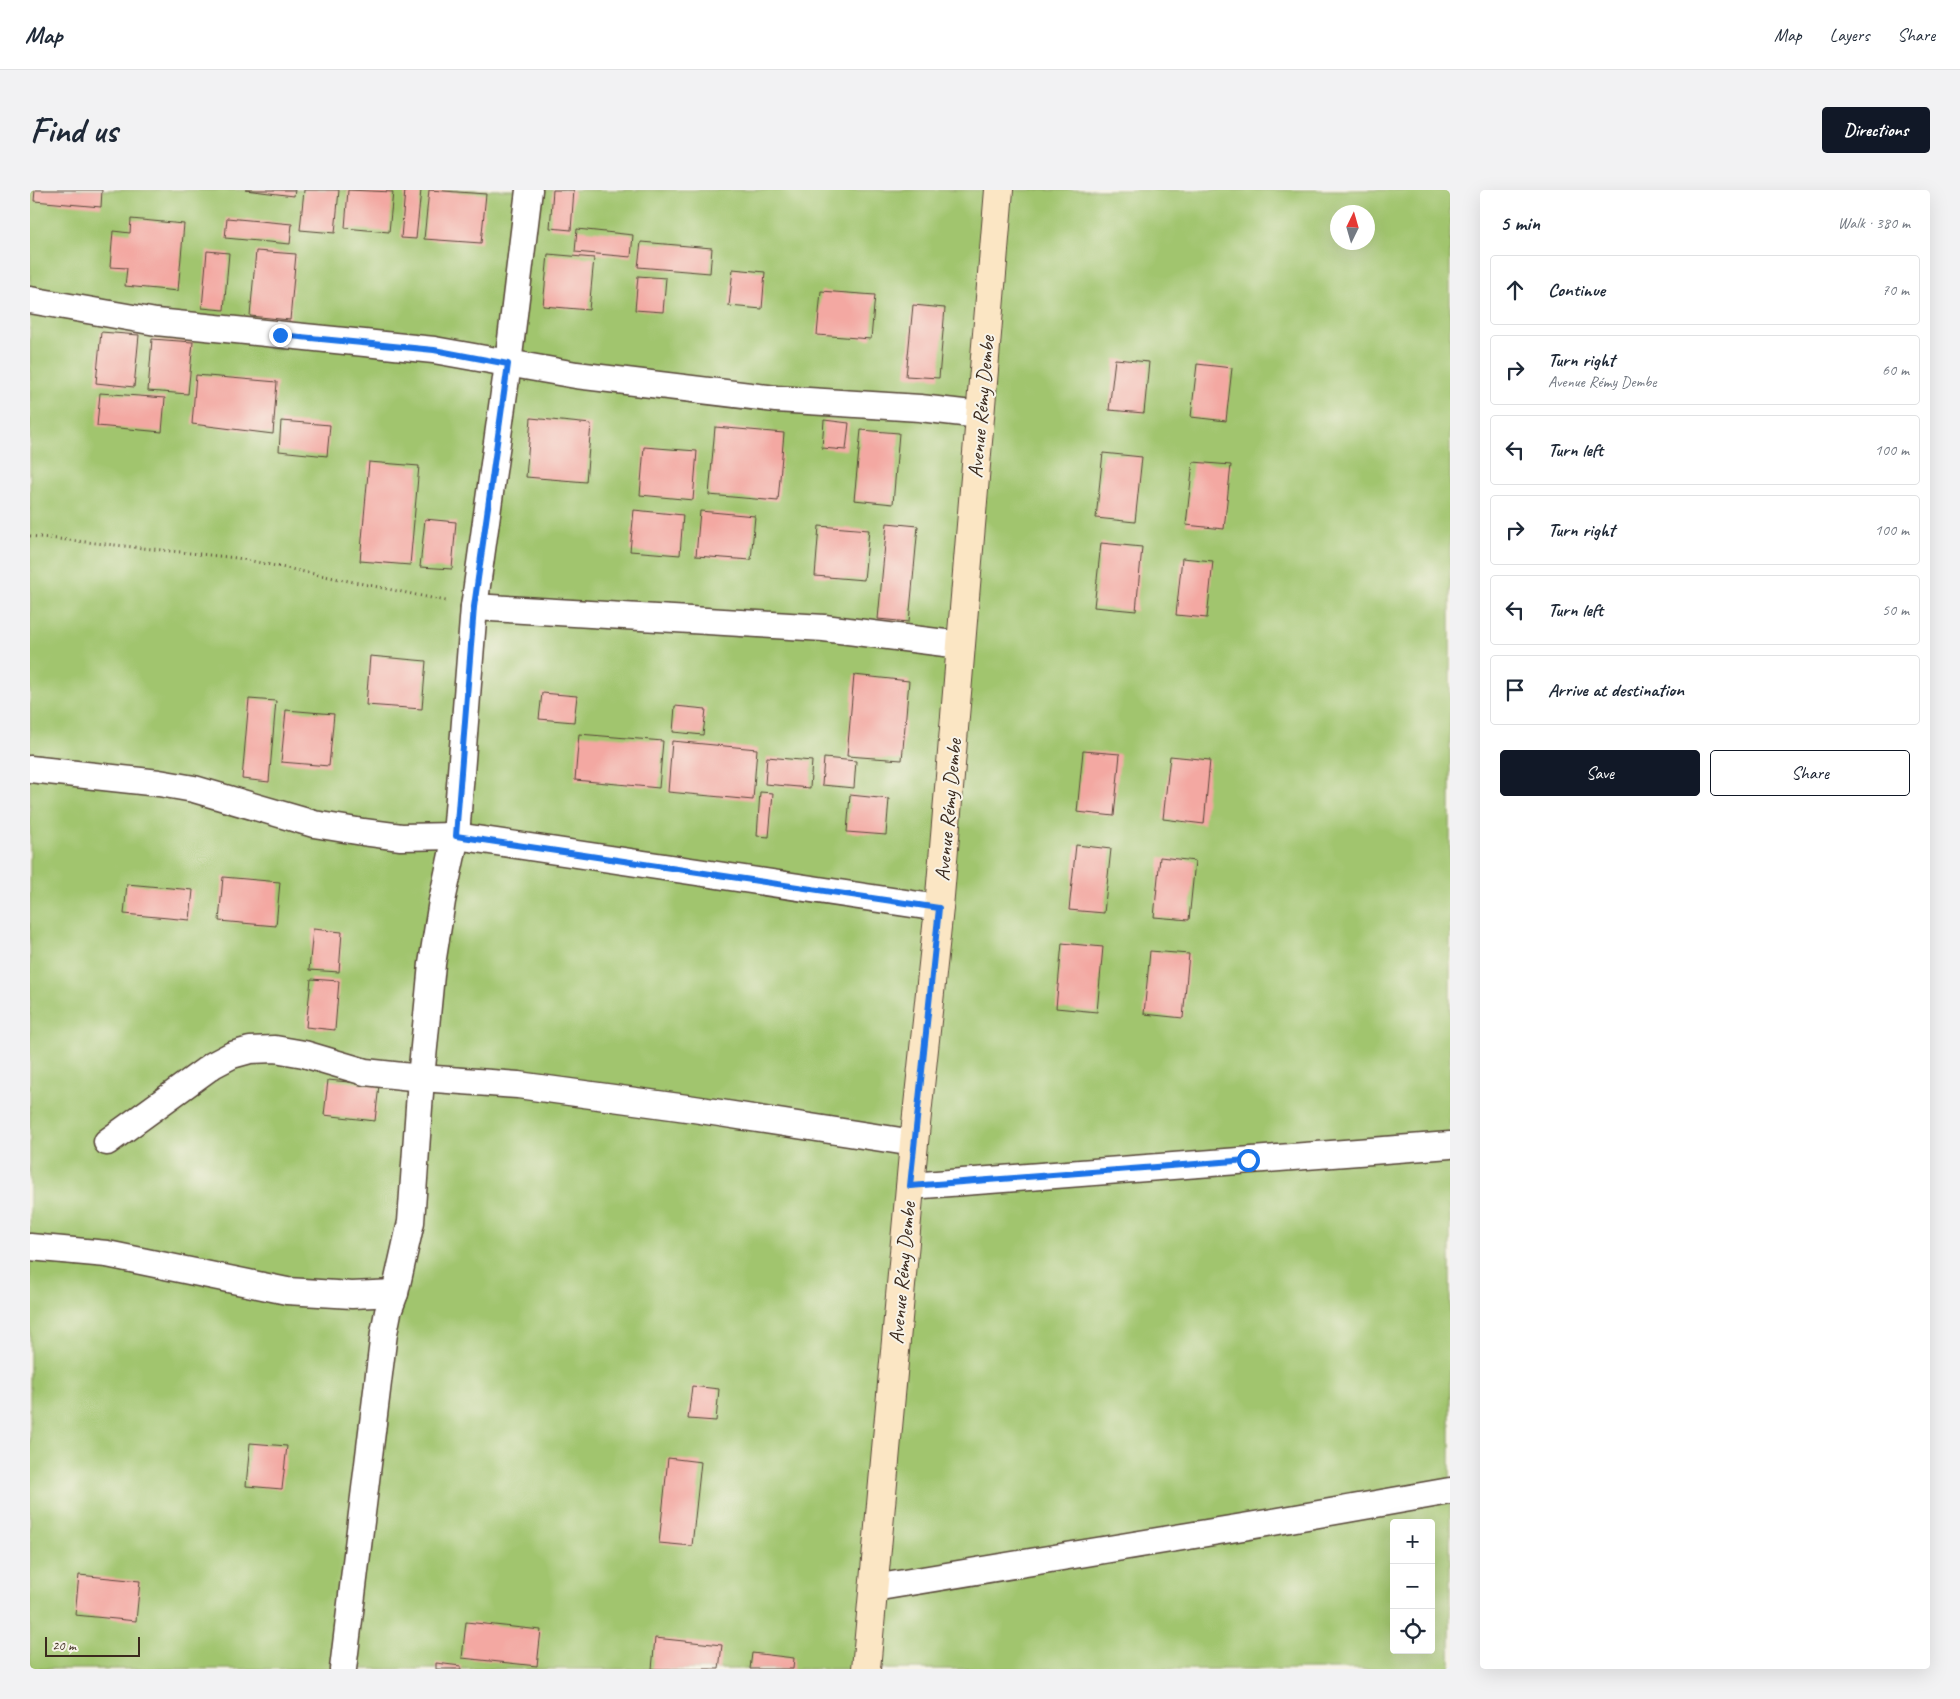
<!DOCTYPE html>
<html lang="en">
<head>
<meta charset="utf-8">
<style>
	body { margin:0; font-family:Caveat,sans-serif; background:#f2f2f3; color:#1f2937 }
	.controls { position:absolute; right:15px; bottom:15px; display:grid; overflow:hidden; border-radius:5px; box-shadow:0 5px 20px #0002 }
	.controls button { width:45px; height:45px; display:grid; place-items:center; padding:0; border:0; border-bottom:1px solid #e0e1e3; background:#fff; color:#1f2937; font:25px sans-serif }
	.compass { position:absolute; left:1300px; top:15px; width:45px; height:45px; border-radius:50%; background:#fff; box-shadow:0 5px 20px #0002; rotate:5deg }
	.scale { position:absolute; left:15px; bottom:12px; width:95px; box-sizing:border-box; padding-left:5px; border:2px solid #3b2a1e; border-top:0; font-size:14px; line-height:18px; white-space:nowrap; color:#3b2a1e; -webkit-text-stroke:4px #f7f3e8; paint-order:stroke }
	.stop { position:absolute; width:15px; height:15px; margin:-11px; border:4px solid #1a73e8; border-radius:50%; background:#fff }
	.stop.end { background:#1a73e8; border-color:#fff; box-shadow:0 1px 5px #0008 }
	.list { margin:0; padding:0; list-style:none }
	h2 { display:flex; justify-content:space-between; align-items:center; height:65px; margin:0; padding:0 20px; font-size:21px }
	h2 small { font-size:16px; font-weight:400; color:#747a83 }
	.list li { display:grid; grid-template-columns:32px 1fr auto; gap:15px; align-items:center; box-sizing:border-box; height:70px; margin:0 10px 10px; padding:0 10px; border:1px solid #e0e1e3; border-radius:5px }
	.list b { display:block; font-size:19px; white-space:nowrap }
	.list p { margin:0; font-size:16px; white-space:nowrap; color:#747a83 }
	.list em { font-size:16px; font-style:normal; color:#747a83 }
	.actions { display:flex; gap:10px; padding:15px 20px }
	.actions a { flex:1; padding:11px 0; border:1px solid #111827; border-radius:5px; text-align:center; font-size:18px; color:#111827 }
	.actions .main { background:#111827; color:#fff }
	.icon { flex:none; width:28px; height:28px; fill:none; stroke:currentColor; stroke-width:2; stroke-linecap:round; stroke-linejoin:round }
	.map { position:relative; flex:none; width:1420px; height:1479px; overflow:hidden; border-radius:5px }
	header { display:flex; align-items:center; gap:30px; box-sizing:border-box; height:70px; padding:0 25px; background:#fff; border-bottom:1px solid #e0e1e3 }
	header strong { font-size:24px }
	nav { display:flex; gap:28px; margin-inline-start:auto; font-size:18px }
	.intro { display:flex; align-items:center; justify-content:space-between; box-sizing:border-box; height:120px; padding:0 30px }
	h1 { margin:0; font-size:35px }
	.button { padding:12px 22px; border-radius:5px; background:#111827; color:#fff; font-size:18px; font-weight:700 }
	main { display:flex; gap:30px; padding:0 30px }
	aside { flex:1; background:#fff; border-radius:5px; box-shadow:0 5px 20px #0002 }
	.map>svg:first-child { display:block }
	.green { fill:#a1c56e; stroke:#6e7846; fill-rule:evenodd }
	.building { fill:#f3a8a2 }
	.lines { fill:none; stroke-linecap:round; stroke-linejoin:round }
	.street-casing { stroke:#564537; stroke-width:29 }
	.secondary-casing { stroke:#564537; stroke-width:30 }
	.path { stroke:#564537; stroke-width:3; stroke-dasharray:1 4; stroke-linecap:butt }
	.street { stroke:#fff; stroke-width:26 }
	.secondary { stroke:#fbe6c4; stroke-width:28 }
	.route { stroke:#1a73e8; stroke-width:6 }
	.labels { text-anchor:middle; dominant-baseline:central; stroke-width:4; stroke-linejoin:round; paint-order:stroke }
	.street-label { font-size:21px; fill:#3b2a1e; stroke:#f7f3e8 }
</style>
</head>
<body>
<header>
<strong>Map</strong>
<nav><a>Map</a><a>Layers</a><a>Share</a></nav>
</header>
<div class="intro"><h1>Find us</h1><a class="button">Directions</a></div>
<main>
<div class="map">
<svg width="1420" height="1479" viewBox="0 0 1420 1479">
	<rect width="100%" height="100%" fill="#f7f3e8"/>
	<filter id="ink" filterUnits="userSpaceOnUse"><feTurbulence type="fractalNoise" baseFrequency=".02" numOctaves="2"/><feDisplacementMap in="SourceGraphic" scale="10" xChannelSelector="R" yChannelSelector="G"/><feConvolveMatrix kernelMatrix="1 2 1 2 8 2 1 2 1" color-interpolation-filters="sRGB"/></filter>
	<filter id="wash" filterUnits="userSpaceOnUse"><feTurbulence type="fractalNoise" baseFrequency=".0096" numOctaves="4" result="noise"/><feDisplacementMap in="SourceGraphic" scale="20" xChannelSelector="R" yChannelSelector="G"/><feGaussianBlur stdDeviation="1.12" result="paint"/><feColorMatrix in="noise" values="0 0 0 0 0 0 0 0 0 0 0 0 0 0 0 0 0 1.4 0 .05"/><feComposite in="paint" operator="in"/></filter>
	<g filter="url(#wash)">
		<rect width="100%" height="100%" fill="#f2e0c3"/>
		<path class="green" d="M0,0h1420v1479h-1420zM1308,22h30v30h-30zM1364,1333h37v127h-37z"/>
		<g id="blocks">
			<g class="building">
				<path d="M5,0h67l-1,17 -67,-6z"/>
				<path d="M215,0h50l-1,6z"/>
				<path d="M274,0h35l-4,43 -35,-3z"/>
				<path d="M318,0l45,2 -4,40 -44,-4z"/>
				<path d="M375,0h16l-5,49 -15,-1z"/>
				<path d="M399,0l57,4 -5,49 -57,-4z"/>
				<path d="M523,0h21l-3,40 -21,-2z"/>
				<path d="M197,28l65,6 -2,20 -65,-6z"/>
				<path d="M101,29l53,5 -6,67 -53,-5 2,-18 -17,-1 3,-36 17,2z"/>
				<path d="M547,39l56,6 -2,22 -56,-5z"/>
				<path d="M611,52l71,6 -2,25 -72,-6z"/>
				<path d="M177,61l22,2 -5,57 -22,-2z"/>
				<path d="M226,61l40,3 -6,66 -40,-4z"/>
				<path d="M518,64l46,4 -5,52 -46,-4z"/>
				<path d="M703,79l32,3 -3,37 -33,-3z"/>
				<path d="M608,86l28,2 -3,34 -28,-2z"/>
				<path d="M791,101l54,4 -4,44 -54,-4z"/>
				<path d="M883,115l32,3 -6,70 -33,-2z"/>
				<path d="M71,142l38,3 -5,52 -38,-4z"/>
				<path d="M122,149l41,3 -5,52 -40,-3z"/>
				<path d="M1085,169l34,3 -5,51 -35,-3z"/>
				<path d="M1167,174l35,4 -6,53 -35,-4z"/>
				<path d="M166,185l81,7 -4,52 -81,-10z"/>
				<path d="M70,203l65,5 -3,34 -65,-6z"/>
				<path d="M501,228l60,6 -5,58 -60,-5z"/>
				<path d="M794,230l25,3 -3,27 -24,-2z"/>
				<path d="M251,231l49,4 -3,31 -48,-5z"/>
				<path d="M685,237l69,6 -6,68 -69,-6z"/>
				<path d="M831,240l38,3 -6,71 -39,-4z"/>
				<path d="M614,257l53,4 -4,49 -53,-5z"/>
				<path d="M1073,263l39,4 -7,65 -39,-4z"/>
				<path d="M339,272l50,4 -9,99 -50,-4z"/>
				<path d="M1163,272l38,3 -7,64 -38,-4z"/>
				<path d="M604,320l49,5 -3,40 -50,-4z"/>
				<path d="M670,321l55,5 -4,44 -55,-4z"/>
				<path d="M395,329l31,3 -4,47 -32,-2z"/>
				<path d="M857,333l31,3 -9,96 -31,-3z"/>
				<path d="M789,336l50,4 -5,50 -49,-4z"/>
				<path d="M1071,353l41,4 -6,64 -42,-4z"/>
				<path d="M1152,368l31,3 -6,57 -31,-3z"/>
				<path d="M340,466l56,5 -4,48 -56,-4z"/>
				<path d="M824,485l55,6 -7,79 -55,-4z"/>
				<path d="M512,503l35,3 -3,26 -35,-3z"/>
				<path d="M219,509l27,2 -7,81 -27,-3z"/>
				<path d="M645,516l31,3 -3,26 -30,-3z"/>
				<path d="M256,520l48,4 -5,52 -48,-4z"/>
				<path d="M549,544l84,7 -4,47 -84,-8z"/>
				<path d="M642,551l85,8 -4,51 -85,-8z"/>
				<path d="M1053,561l37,3 -6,62 -37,-4z"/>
				<path d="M1140,566l40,4 -6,64 -41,-5z"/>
				<path d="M737,567l45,4 -2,27 -45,-4z"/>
				<path d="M794,568l32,3 -2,27 -32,-3z"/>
				<path d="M730,602l13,1 -4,44 -12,-1z"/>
				<path d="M820,605l39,4 -3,36 -39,-3z"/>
				<path d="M1046,655l35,4 -7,64 -35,-3z"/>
				<path d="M1130,667l35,4 -6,59 -35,-3z"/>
				<path d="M193,687l57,5 -4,44 -57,-5z"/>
				<path d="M97,694l66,6 -3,30 -66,-6z"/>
				<path d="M283,739l29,3 -3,40 -30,-2z"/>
				<path d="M1032,753l41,4 -6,65 -41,-4z"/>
				<path d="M1120,761l39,3 -6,64 -39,-4z"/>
				<path d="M281,789l28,2 -4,49 -29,-3z"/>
				<path d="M298,890l51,5 -4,36 -51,-6z"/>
				<path d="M662,1196l27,3 -3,32 -28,-2z"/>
				<path d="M220,1253l37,3 -5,43 -36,-3z"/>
				<path d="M638,1268l33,4 -9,84 -33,-3z"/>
				<path d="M49,1385l61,6 -4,40 -61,-6z"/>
				<path d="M436,1432l75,8 -4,36 -75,-8z"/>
				<path d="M625,1448l67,7 -3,24h-67z"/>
				<path d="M722,1463l42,5 -1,11h-43z"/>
				<path d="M406,1473l25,3v3h-25z"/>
			</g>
		</g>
	</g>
	<g filter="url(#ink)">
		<use href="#blocks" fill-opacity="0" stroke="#564537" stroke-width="1"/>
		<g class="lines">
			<g class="street-casing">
				<g id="street">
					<path d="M0,110l126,22 278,28 142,25 200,24 144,9 60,7"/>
					<path d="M444,417l350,21 137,17"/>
					<path d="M0,579l129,14 35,6 120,35 49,8 38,5 55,-1 483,72"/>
					<path d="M77,952l106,-77 19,-10 18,-5 25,-1 29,5 61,18 56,6 97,7 176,24 220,34"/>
					<path d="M880,996l540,-41"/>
					<path d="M0,1057l77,7 180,37 65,4 43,-2"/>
					<path d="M844,1398l399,-66 177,-31"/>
					<path d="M313,1479l41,-336 4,-21 7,-19 16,-71 10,-144 11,-114 10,-63 14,-65 18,-229 34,-243 21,-174"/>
				</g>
			</g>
			<g class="secondary-casing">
				<path id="secondary" d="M836,1479l48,-526 25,-235 60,-718"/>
			</g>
			<path class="path" d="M0,346l207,22 209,43"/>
			<use href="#street" class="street"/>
			<use href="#secondary" class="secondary"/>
		</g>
	</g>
	<g class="lines" filter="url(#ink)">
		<path class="route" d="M250,145l154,15 74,14 -34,243 -18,229 483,72 -29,278 338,-26"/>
	</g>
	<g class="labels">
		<g class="street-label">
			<text transform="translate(951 217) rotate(-85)">Avenue Rémy Dembe</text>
			<text transform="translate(918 620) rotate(-85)">Avenue Rémy Dembe</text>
			<text transform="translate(872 1083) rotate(-85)">Avenue Rémy Dembe</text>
		</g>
	</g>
</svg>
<div class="controls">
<button>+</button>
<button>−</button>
<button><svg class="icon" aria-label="locate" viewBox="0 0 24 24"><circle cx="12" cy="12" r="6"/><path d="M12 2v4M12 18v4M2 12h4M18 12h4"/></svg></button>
</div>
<svg class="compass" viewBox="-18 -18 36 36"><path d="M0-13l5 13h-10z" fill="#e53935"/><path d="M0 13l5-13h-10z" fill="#747a83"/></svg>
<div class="scale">20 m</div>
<div class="stop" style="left:1218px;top:970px"></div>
<div class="stop end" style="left:250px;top:145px"></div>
</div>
<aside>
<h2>5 min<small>Walk · 380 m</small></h2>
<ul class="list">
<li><svg class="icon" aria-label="ahead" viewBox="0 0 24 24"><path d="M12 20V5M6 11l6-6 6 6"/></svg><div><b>Continue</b></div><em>70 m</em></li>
<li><svg class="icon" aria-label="right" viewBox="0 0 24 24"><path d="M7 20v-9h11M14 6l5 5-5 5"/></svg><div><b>Turn right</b><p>Avenue Rémy Dembe</p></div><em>60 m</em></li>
<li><svg class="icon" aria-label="left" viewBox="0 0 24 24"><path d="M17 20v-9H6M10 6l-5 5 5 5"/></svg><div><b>Turn left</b></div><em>100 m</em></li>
<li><svg class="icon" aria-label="right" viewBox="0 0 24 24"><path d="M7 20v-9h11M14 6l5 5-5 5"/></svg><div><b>Turn right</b></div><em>100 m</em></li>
<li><svg class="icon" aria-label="left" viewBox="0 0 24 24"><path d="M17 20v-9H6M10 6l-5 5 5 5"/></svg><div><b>Turn left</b></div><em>50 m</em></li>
<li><svg class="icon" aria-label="arrive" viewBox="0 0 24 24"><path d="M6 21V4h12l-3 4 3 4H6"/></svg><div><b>Arrive at destination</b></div></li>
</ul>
<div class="actions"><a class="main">Save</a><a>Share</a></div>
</aside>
</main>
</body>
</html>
